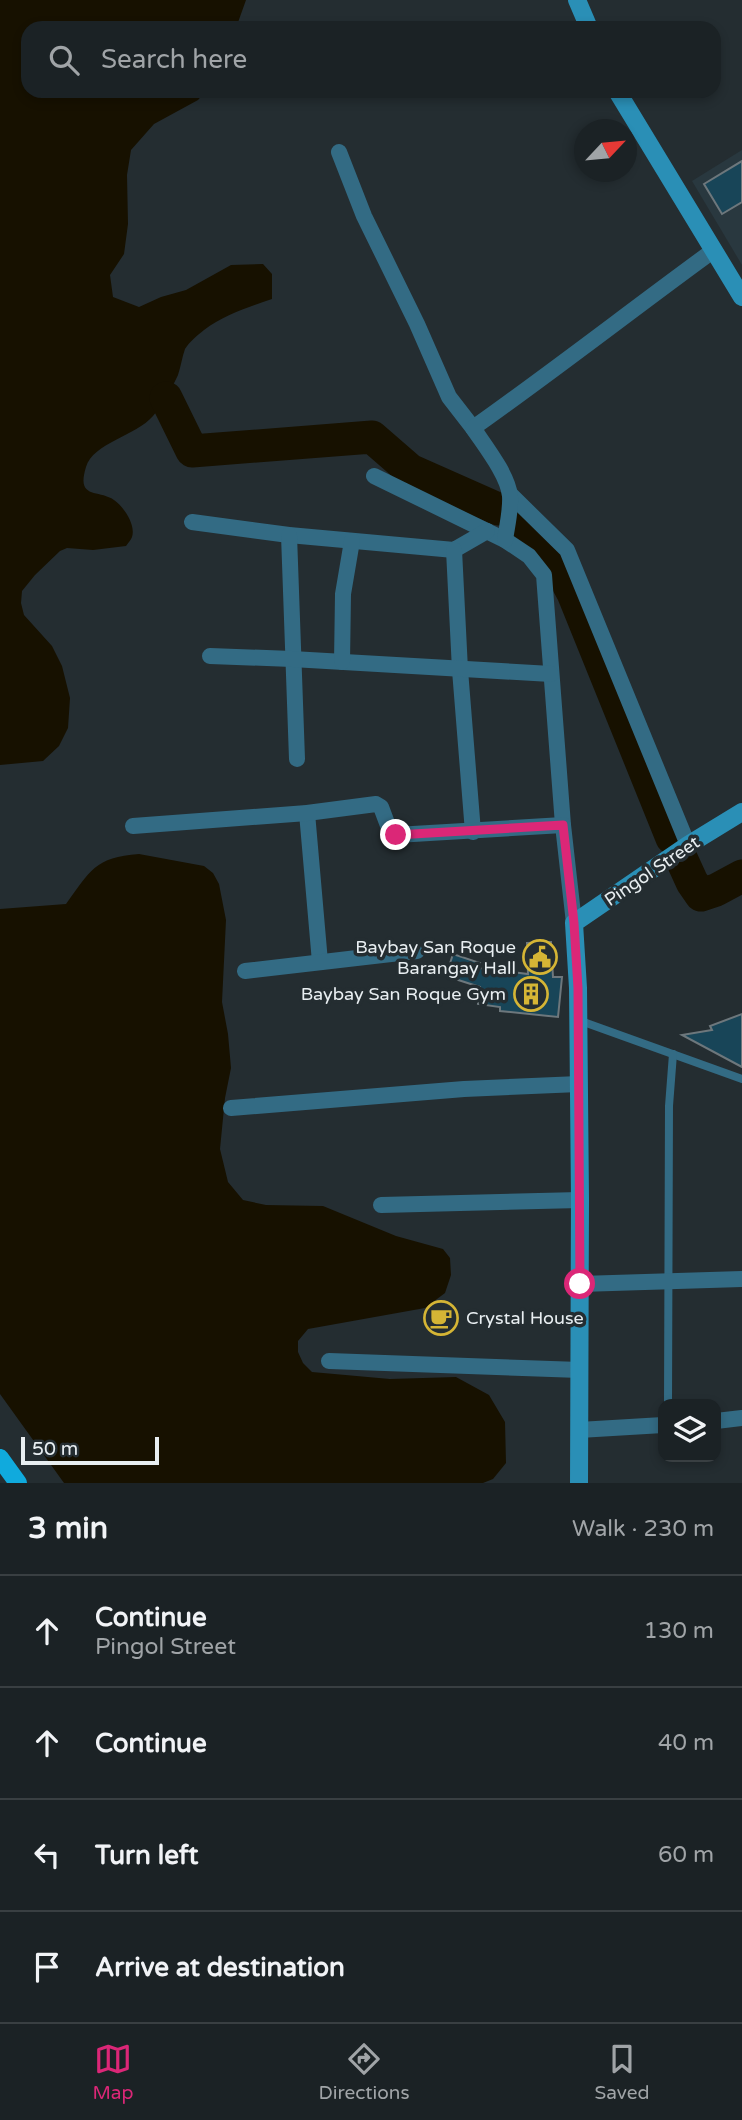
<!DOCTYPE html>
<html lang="en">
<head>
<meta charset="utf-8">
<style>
	body { margin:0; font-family:"Varela Round",sans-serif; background:#242a2d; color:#f1f3f6 }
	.controls { position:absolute; right:21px; bottom:21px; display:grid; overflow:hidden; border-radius:14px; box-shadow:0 4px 10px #0003 }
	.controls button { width:63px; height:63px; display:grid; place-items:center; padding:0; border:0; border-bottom:2px solid #393f42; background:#1b2225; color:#f1f3f6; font:35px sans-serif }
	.compass { position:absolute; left:574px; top:119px; width:63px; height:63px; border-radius:50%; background:#1b2225; box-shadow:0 4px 10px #0003; rotate:64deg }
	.scale { position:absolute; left:21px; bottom:18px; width:138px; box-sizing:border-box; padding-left:7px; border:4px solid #e8eef1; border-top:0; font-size:19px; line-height:24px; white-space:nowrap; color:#e8eef1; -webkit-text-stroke:5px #242d31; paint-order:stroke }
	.stop { position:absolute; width:21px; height:21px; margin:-16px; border:5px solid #db2777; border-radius:50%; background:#fff }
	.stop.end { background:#db2777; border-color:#fff; box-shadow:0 2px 7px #0008 }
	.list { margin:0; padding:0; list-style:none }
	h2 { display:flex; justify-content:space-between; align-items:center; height:91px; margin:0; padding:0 28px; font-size:30px }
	h2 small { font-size:23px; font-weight:400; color:#a0a4a7 }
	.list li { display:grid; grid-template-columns:46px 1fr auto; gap:21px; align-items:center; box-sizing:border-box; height:112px; padding:0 28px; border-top:2px solid #393f42 }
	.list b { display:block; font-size:26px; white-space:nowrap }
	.list p { margin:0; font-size:23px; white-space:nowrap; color:#a0a4a7 }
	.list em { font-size:23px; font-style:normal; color:#a0a4a7 }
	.icon { flex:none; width:38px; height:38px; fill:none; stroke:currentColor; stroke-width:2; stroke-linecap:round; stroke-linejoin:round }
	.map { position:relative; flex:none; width:742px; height:1483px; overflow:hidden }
	.search { position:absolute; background:#1b2225; box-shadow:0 4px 10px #0003; left:21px; right:21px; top:21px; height:77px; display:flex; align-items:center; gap:18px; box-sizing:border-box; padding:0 24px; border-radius:21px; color:#a0a4a7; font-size:26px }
	.sheet { height:539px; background:#1b2225 }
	nav { display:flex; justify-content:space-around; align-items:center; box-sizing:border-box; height:98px; border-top:2px solid #393f42; background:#1b2225; font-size:19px; color:#a0a4a7 }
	nav a { display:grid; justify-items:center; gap:4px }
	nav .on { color:#db2777 }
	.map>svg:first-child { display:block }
	.built { fill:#29383f }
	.water { fill:#171100 }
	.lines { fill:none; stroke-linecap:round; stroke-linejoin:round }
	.river { stroke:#171100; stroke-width:33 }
	.building { fill:#184558; stroke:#6d777c; stroke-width:2 }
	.lane { stroke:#336b84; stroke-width:8 }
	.street { stroke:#336b84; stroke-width:16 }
	.secondary { stroke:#2a8fb6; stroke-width:18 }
	.primary { stroke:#10aadd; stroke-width:18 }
	.route { stroke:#db2777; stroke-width:9 }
	.labels { text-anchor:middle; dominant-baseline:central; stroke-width:7; stroke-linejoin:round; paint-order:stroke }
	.street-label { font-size:18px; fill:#e8eef1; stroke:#242d31 }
	.poi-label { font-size:18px; fill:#e8eef1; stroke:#242d31; text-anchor:end }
</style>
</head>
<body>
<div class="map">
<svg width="742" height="1483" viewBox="0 0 742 1483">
	<rect width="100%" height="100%" fill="#242d31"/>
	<path class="built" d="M742,150v115l-50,-84z"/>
	<g class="water">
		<path d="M0,0h246l-10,28h-208v63h178l-8,9 -44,24 -23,26 -4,25 1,49 -4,30 -14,21 3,22 26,10 22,-10 25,-7 45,-25 32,-1 9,10v25c-23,8 -48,16 -68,31 -6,5 -15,12 -19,19 -3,8 -4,17 -7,26 -6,13 -15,30 -25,41 -17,20 -60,27 -67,51 -10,33 12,22 28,33 10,7 22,25 18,37 -1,3 -4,6 -6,9l-33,4 -26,-2 -7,3 -25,24 -13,16 -1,12 3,12 28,31 10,20 8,32 -2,30 -9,18 -16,15 -43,4z"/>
		<path d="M139,854l65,12 9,7 6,11 7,36 -4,82 6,32 3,34 -6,30 -5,51 8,33 15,18 23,5 57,1 73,30 47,13 7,9 1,17 -6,18 -20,15 -117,21 -10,12v11l5,11 9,9 78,7 66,-2 33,18 16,27 1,41 -13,16 -10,4h-419l-64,-89v-485l66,-5c24,-33 29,-47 73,-50z"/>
	</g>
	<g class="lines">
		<g class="river">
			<path d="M166,398l26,53 180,-14 38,33 88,39"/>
			<path d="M520,523l25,19 28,51 99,245"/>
			<path d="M682,860l10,22 9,13 15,-5 26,-14"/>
		</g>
	</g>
	<g class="building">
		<path d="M742,161v41l-20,12 -18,-30z"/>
		<path d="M551,942l2,35h9l-4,40 -58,-6v-4l-22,-3 2,-17 -34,-11 7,-22 27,9 -2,5 50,6 -1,-31z"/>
		<path d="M742,1014v53l-60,-32 30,-5 -2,-4z"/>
	</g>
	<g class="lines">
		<g class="lane">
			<path d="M578,1020l164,59"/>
			<path d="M668,1404l1,-298 4,-52"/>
		</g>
		<g class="street">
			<path d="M339,152l25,64 53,108 32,73 24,31"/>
			<path d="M374,476l131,64 24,16 15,19 19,250 11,98"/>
			<path d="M510,494l57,56 121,295"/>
			<path d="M192,522l97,13 165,15 33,-19"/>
			<path d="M289,535l8,224"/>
			<path d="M505,540c2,-14 6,-30 5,-44 -2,-21 -25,-50 -37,-68 82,-58 160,-119 241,-178"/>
			<path d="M454,550l6,120 13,162"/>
			<path d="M210,656l82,3 259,15"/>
			<path d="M342,662l1,-68 9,-53"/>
			<path d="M307,813l13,149"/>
			<path d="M133,826l174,-13 69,-9 5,3 9,24 6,4 167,-10"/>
			<path d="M245,971l172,-20"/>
			<path d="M231,1108l233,-19 115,-5"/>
			<path d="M381,1205l199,-5"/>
			<path d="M580,1284l162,-5"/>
			<path d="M329,1361l251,9"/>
			<path d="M716,1421l26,-3"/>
			<path d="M579,1430l84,-5"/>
		</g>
		<g class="secondary">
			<path d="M577,0l12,28"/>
			<path d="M617,91l125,206"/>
			<path d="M579,1483l1,-283 -2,-212 -4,-65 114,-78 54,-33"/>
		</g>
		<path class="primary" d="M0,1458l18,25"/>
	</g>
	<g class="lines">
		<path class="route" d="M396,835l167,-10 11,98 4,65 2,296"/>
	</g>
	<defs>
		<g id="civic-ring" transform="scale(1.75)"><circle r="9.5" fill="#242d31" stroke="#d5b535" stroke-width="1.5"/><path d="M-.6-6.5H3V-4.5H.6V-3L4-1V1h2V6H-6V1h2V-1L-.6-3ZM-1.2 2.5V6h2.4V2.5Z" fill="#d5b535"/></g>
		<g id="building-ring" transform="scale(1.75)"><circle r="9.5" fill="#242d31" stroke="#d5b535" stroke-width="1.5"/><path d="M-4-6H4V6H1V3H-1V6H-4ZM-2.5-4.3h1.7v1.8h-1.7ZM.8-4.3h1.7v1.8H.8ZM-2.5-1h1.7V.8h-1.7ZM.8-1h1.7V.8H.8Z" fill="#d5b535"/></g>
		<g id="cafe-ring" transform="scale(1.75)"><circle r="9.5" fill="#242d31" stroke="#d5b535" stroke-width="1.5"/><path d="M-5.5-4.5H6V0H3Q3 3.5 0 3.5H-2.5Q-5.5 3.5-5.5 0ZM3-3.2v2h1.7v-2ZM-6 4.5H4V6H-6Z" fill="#d5b535"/></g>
	</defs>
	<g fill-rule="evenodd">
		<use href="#civic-ring" x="540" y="957"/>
		<use href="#building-ring" x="531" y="994"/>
		<use href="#cafe-ring" x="441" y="1318"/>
	</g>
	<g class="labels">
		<g class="street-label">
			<text transform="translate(652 871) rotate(-34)">Pingol Street</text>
		</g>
		<g class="poi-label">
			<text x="516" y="947">Baybay San Roque<tspan x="516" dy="21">Barangay Hall</tspan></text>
			<text x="506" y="994">Baybay San Roque Gym</text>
			<text x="466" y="1318" text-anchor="start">Crystal House</text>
		</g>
	</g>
</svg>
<div class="controls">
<button><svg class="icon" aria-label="layers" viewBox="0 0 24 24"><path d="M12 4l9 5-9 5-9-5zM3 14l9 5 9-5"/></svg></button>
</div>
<svg class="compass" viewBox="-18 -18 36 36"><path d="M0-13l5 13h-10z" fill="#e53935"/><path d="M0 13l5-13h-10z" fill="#a0a4a7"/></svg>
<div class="scale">50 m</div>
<div class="stop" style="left:580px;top:1284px"></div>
<div class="stop end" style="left:396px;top:835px"></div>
<div class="search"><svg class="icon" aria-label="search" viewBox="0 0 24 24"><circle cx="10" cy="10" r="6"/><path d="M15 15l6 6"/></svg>Search here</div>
</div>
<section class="sheet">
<h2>3 min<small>Walk · 230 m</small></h2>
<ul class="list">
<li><svg class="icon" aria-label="ahead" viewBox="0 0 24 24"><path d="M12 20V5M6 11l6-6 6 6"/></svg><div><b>Continue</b><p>Pingol Street</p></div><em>130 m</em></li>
<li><svg class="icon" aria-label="ahead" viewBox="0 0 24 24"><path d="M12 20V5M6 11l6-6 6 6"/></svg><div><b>Continue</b></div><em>40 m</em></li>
<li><svg class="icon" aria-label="left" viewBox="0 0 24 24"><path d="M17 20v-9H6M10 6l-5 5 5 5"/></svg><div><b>Turn left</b></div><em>60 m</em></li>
<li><svg class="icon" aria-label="arrive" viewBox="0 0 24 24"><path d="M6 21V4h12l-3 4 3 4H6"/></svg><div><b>Arrive at destination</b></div></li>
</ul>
</section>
<nav>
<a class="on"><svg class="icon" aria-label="map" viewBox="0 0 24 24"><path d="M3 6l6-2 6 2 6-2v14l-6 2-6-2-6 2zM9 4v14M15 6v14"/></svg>Map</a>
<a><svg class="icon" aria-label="directions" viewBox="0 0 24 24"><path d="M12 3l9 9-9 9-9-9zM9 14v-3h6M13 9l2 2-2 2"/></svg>Directions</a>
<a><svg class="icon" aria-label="saved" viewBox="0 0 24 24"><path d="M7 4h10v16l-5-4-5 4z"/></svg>Saved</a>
</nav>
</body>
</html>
